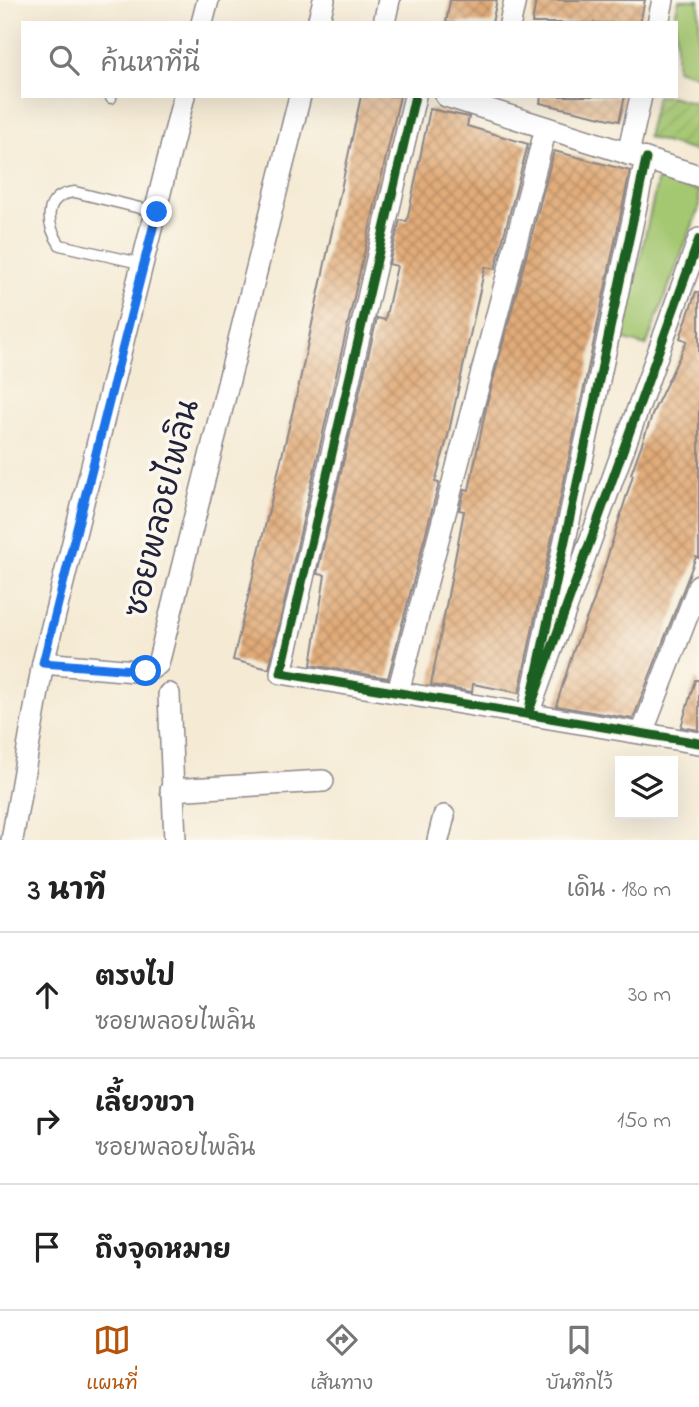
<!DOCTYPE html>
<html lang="th">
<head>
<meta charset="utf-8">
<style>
	body { margin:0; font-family:"Indie Flower","Playpen Sans Thai",sans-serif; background:#f6f6f6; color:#222 }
	.controls { position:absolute; right:21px; bottom:21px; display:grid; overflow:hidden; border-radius:0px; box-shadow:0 7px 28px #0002 }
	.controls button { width:63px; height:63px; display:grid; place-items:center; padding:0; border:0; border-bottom:2px solid #e0e0e0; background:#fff; color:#222; font:35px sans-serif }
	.stop { position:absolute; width:21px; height:21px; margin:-16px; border:5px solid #1a73e8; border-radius:50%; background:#fff }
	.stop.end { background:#1a73e8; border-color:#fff; box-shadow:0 2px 7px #0008 }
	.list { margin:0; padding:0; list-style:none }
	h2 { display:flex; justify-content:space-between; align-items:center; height:91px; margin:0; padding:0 28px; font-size:30px }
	h2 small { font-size:23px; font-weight:400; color:#767676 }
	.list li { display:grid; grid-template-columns:46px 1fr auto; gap:21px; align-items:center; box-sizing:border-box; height:126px; padding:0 28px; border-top:2px solid #e0e0e0 }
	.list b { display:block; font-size:26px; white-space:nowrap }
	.list p { margin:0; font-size:23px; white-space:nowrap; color:#767676 }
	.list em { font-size:23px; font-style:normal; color:#767676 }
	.icon { flex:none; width:38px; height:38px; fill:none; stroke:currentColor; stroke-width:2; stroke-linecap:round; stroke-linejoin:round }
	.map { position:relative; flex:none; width:699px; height:840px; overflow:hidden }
	.search { position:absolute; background:#fff; box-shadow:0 7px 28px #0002; left:21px; right:21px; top:21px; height:77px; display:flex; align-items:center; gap:18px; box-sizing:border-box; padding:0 24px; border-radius:0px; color:#767676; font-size:26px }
	.sheet { height:469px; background:#fff }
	nav { display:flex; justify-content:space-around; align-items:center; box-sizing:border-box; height:98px; border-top:2px solid #e0e0e0; background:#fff; font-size:19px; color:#767676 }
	nav a { display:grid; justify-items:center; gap:4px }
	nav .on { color:#b45309 }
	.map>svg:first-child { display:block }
	.park { fill:#a4c771; stroke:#637456; stroke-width:2 }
	.garden { fill:url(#garden-furrows); stroke:#637456; stroke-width:2 }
	.building { fill:url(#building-cross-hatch) }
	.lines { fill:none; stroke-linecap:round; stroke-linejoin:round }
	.service-casing { stroke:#8c8688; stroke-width:13 }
	.minor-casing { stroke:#8c8688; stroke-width:24 }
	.service { stroke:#fff; stroke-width:10 }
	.minor { stroke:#fff; stroke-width:21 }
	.cycleway-casing { stroke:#fbf7ec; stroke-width:13 }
	.cycleway { stroke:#1b5e20; stroke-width:9 }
	.route { stroke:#1a73e8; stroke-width:9 }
	.labels { text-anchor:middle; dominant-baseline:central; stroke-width:7; stroke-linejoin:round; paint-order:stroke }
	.street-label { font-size:32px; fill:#22223b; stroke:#fbf7ec }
</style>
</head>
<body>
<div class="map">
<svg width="699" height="840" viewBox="0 0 699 840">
	<defs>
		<pattern id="garden-furrows" width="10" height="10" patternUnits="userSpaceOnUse" patternTransform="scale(1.75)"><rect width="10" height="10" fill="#a4c771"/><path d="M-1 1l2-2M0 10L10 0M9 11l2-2" fill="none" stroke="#8dab63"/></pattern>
		<pattern id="building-cross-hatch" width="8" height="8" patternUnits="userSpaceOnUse" patternTransform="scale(1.75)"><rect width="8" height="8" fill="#e2ac79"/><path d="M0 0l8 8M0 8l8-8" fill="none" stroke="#b78c64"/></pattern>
	</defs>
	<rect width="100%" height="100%" fill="#fbf7ec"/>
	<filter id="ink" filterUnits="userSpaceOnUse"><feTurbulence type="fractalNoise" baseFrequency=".0143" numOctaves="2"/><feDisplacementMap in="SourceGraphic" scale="14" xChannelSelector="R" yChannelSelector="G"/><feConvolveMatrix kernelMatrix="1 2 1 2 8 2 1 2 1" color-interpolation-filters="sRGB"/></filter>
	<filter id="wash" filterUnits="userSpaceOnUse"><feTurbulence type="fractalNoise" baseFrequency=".00686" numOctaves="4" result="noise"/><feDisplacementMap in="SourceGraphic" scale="28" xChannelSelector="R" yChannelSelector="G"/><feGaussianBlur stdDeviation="1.57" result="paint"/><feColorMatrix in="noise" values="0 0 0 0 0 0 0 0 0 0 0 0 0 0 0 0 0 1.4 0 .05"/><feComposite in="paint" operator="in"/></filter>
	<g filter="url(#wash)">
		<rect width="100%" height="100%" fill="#f5ebd5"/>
		<g class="park">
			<path d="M679,0h20v76l-23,-7v-46h-3z"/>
			<path d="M658,178l41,13v17l-53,138 -24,-7z"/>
		</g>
		<path class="garden" d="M657,96h13l29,8 -1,48 -51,-15z"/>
		<g id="blocks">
			<g class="building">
				<path d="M450,0h47l-5,23h-46z"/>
				<path d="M536,0h109l-5,23h-108z"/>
				<path d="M361,96h39l-131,573 -36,-9 65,-271z"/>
				<path d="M541,96h84l-6,25 -79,-18z"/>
				<path d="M430,109l39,8 -2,9 61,18 -33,125 -10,-2 -37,169 -13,46 4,1 -51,195 -77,-13 14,-90 -8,-1 60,-256 8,2 12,-54 -8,-2 11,-44 7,1z"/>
				<path d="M554,151l76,20 -111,522 -46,-9 -1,8 -41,-7 33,-174 -5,-1 6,-21 4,1 18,-87z"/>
				<path d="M696,292l3,1v265l-3,-1 -63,162 -77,-13 18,-57 20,-49 39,-125 -2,-1 23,-64 33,-69 -7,-3z"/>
				<path d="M695,680h4v50l-18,-3z"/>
			</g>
		</g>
	</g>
	<g filter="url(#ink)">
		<use href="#blocks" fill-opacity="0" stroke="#8c8688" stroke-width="2"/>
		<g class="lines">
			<g class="service-casing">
				<g id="service">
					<path d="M111,98v-2"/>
					<path d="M144,264l-84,-19c-14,-21 -18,-50 15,-53l81,20"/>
				</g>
			</g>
			<g class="minor-casing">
				<g id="minor">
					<path d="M202,23l6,-23"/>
					<path d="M318,23l6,-23"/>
					<path d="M384,23l5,-23"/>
					<path d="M510,23l5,-23"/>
					<path d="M658,23l5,-23"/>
					<path d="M415,96l-134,577 418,70"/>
					<path d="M446,96l253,80"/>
					<path d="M628,154l13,-58"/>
					<path d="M646,159l-118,555 171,-475"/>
					<path d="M43,663l103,9 12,-8 142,-568"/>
					<path d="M398,692l148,-564"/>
					<path d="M169,694l6,146"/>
					<path d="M642,733l57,-148"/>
					<path d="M171,790l152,-9"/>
					<path d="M12,840l31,-177 141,-567"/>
					<path d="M438,840l6,-24"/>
				</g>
			</g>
			<use href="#service" class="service"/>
			<use href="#minor" class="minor"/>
			<g class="cycleway-casing">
				<g id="cycleway">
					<path d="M415,96l-134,577 418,70"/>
					<path d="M646,159l-118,555 171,-475"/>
				</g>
			</g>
			<use href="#cycleway" class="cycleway"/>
		</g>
	</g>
	<g class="lines" filter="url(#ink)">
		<path class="route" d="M146,671l-103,-8 114,-451"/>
	</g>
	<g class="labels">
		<g class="street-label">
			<text transform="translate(164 509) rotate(-76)">ซอยพลอยไพลิน</text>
		</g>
	</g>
</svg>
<div class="controls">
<button><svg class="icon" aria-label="layers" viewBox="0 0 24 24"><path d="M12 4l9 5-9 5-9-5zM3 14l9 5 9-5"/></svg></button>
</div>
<div class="stop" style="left:146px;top:671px"></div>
<div class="stop end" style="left:157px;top:212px"></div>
<div class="search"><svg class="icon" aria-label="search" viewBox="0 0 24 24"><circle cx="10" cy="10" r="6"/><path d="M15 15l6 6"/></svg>ค้นหาที่นี่</div>
</div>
<section class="sheet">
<h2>3 นาที<small>เดิน · 180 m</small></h2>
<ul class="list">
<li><svg class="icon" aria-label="ahead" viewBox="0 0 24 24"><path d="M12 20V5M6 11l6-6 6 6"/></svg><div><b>ตรงไป</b><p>ซอยพลอยไพลิน</p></div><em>30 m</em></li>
<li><svg class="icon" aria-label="right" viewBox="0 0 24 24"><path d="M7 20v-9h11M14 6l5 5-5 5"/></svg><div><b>เลี้ยวขวา</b><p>ซอยพลอยไพลิน</p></div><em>150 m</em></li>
<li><svg class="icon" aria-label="arrive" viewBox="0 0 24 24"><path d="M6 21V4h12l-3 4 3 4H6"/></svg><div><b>ถึงจุดหมาย</b></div></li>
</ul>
</section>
<nav>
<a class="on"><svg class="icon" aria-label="map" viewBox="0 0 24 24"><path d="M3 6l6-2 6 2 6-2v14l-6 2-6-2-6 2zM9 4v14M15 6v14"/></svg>แผนที่</a>
<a><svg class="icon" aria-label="directions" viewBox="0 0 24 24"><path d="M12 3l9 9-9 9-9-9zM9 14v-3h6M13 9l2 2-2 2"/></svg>เส้นทาง</a>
<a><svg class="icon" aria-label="saved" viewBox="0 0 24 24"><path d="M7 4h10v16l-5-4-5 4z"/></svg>บันทึกไว้</a>
</nav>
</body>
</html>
